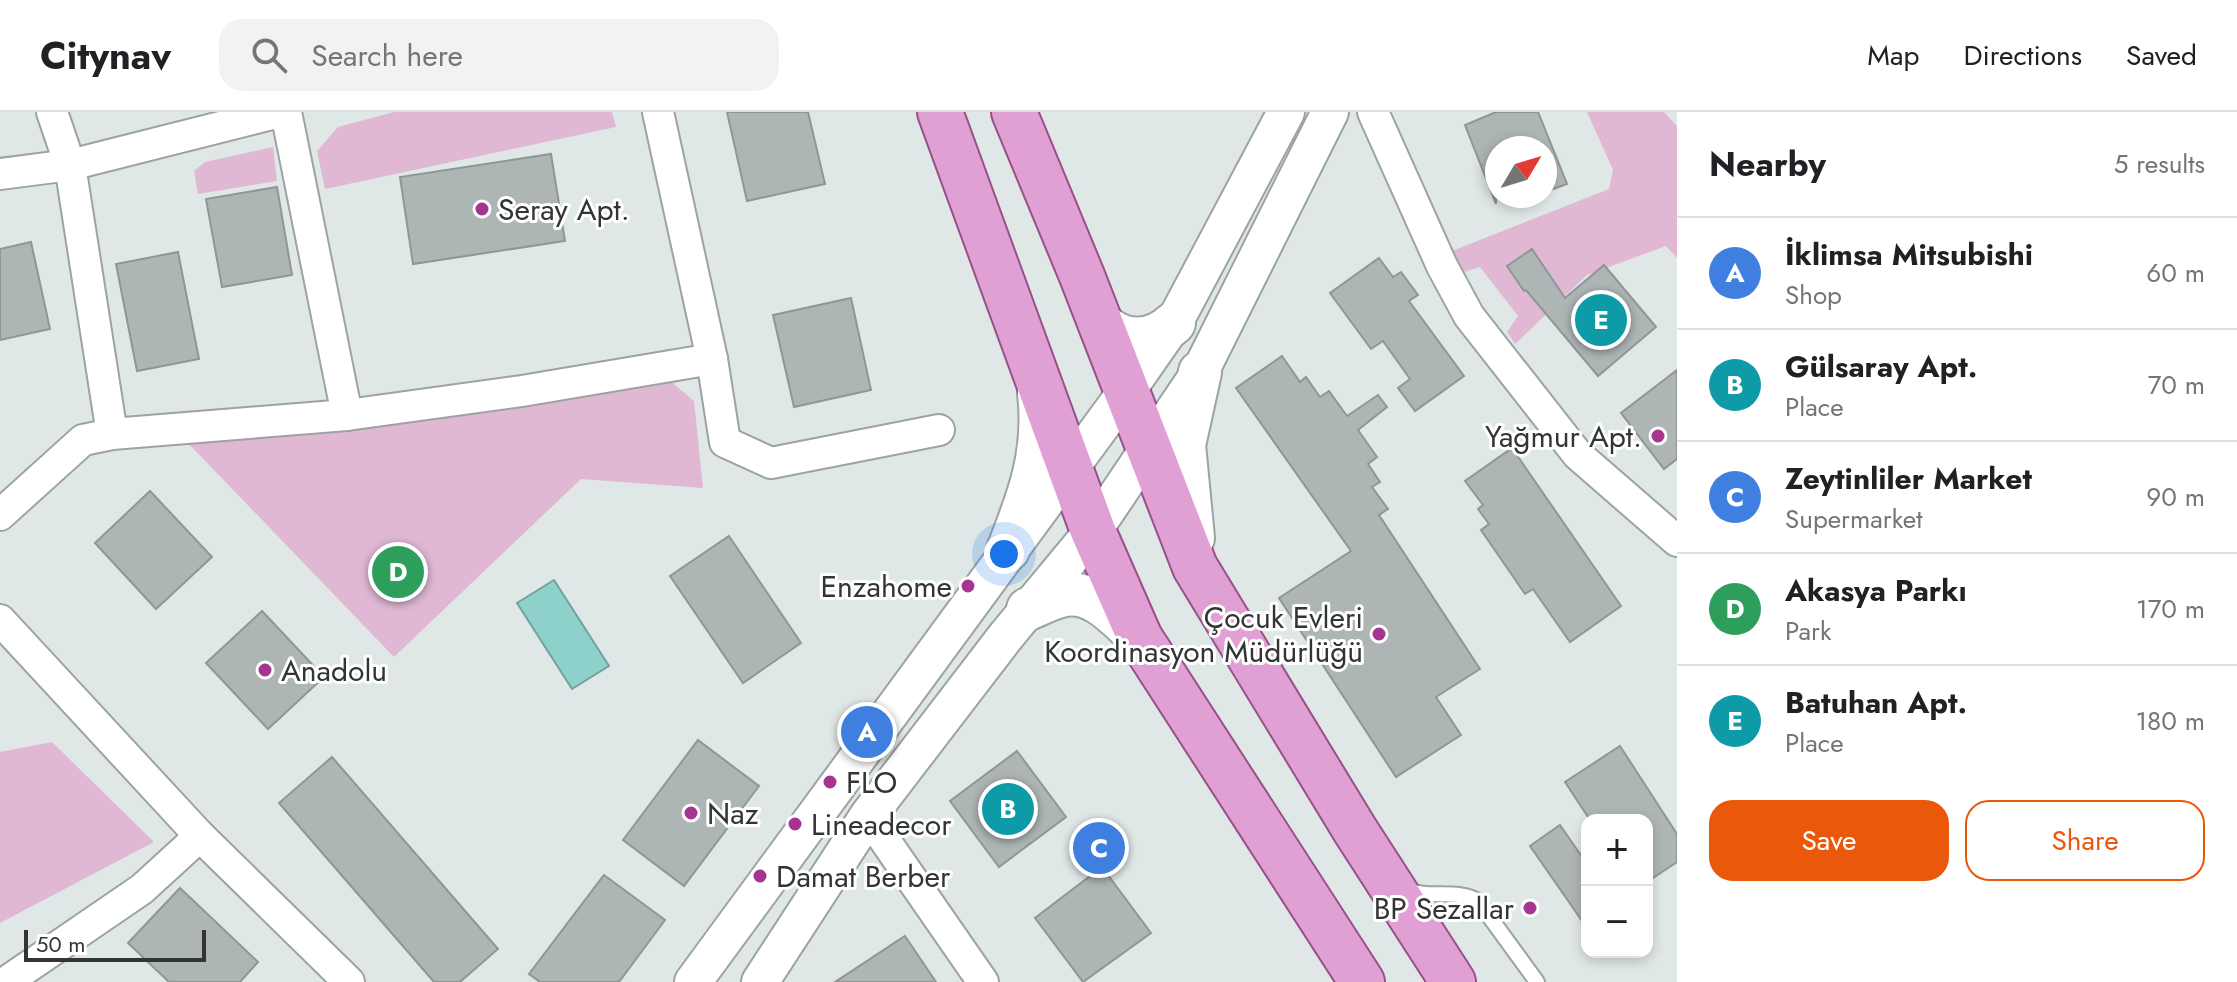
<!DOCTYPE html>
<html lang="en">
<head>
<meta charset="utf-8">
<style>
	body { margin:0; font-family:Jost,sans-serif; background:#f2f2f2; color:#202124 }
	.controls { position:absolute; right:24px; bottom:24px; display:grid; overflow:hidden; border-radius:16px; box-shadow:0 4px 12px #0003 }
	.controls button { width:72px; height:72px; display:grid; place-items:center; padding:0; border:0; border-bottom:2px solid #e0e0e0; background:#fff; color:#202124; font:40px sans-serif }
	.compass { position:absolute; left:1485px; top:24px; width:72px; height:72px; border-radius:50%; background:#fff; box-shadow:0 4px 12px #0003; rotate:52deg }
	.scale { position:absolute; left:24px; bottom:20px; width:182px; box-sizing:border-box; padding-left:8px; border:4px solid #323534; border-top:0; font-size:22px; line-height:28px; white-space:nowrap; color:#323534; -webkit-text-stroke:6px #fff; paint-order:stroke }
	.you { position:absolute; left:1004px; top:442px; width:28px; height:28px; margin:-20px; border:6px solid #fff; border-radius:50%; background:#1a73e8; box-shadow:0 0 0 12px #1a73e833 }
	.badge { display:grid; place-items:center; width:52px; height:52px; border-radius:50%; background:#ea580c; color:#fff; font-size:26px; font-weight:700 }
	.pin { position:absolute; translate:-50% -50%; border:4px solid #fff; box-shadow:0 2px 8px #0006 }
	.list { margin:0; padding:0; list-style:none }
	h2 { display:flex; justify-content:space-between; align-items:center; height:104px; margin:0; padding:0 32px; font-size:34px }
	h2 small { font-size:26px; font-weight:400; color:#757577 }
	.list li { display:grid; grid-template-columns:52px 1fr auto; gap:24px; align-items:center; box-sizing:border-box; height:112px; padding:0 32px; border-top:2px solid #e0e0e0 }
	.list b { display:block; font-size:30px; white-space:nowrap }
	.list p { margin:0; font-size:26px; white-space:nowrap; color:#757577 }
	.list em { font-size:26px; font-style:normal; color:#757577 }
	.actions { display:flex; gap:16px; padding:24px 32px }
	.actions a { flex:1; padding:18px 0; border:2px solid #ea580c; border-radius:24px; text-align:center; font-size:28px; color:#ea580c }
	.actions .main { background:#ea580c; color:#fff }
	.icon { flex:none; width:44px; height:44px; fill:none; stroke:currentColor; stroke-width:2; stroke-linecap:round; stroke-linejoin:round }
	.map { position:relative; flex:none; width:1677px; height:870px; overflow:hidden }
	header { display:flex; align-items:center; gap:48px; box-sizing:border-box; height:112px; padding:0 40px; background:#fff; border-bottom:2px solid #e0e0e0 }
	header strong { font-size:38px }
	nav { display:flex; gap:44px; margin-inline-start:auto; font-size:28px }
	.search { width:560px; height:72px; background:#f2f2f2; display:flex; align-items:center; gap:20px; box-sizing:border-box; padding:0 28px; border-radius:24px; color:#757577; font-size:30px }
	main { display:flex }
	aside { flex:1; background:#fff }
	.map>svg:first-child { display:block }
	.green { fill:#e0b8d4 }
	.water { fill:#8dd1ca; stroke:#72a29d; stroke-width:2 }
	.building { fill:#aeb6b5; stroke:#8f9695; stroke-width:2 }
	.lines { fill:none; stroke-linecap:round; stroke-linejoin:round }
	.service-casing { stroke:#9ca3a2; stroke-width:18 }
	.minor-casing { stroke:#9ca3a2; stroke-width:34 }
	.tertiary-casing { stroke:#9ca3a2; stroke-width:40 }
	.secondary-casing { stroke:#9ca3a2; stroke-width:46 }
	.primary-casing { stroke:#975188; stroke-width:48 }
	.service { stroke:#fff; stroke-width:14 }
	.minor { stroke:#fff; stroke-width:30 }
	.tertiary { stroke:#fff; stroke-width:36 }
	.secondary { stroke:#fff; stroke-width:42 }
	.primary { stroke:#e1a0d3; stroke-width:44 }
	.poi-dot { fill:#a63591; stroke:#fff; stroke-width:3 }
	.labels { text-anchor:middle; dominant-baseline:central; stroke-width:6; stroke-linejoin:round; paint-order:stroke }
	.poi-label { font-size:30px; fill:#323534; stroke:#fff; text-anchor:start }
</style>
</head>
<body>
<header>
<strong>Citynav</strong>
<div class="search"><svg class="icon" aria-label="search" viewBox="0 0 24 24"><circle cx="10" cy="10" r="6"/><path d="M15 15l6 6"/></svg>Search here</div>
<nav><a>Map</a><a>Directions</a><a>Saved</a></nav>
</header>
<main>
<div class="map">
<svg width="1677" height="870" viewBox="0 0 1677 870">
	<rect width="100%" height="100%" fill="#e0e8e7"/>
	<g class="green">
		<path d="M394,0h218l4,15 -291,62 -8,-38 21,-24z"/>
		<path d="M1587,0h77l13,14v132l-11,-12 -79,29 -72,69 -8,-12 11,-16 -38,-49 -19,6 -9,-22 157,-62 4,-19z"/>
		<path d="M273,35l4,34 -79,13 -4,-23 11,-9z"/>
		<path d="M669,268l25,21 9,87 -122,-9 -187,178 -208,-216z"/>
		<path d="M52,630l102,100 -154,81v-171z"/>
	</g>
	<path class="water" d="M554,468l55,86 -37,23 -55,-86z"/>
	<g class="building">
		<path d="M727,0h81l17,72 -78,17z"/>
		<path d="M1496,0h42l29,72 -22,8v-44h-48l-1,56 -31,-79z"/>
		<path d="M551,42l14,87 -152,23 -13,-87z"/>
		<path d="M277,75l15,88 -70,12 -16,-88z"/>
		<path d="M31,130l19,87 -50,11v-91z"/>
		<path d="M1532,137l33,49 39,-33 52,62 -58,49 -72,-86 -2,1 -17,-25z"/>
		<path d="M178,140l21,107 -62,12 -21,-107z"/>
		<path d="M1379,146l14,19 8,-5 17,23 -9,6 55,75 -49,35 -17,-23 12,-9 -27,-38 -12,8 -41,-56z"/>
		<path d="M851,186l20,92 -77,17 -21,-92z"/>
		<path d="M1282,244l18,26 6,-5 14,20 9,-6 18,25 31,-21 9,12 -29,23 19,27 -9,7 12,18 -8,5 16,22 -9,6 101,154 -44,28 25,38 -65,42 -117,-179 72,-47 -115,-163z"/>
		<path d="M1677,258v89l-13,10 -43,-56z"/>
		<path d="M1512,336l109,158 -51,36 -37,-53 -8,5 -44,-64 8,-6 -11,-15 5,-4 -18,-24z"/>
		<path d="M150,379l62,66 -56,52 -61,-66z"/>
		<path d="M729,424l72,107 -58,40 -73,-107z"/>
		<path d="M262,499l62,66 -56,52 -62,-66z"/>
		<path d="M698,628l61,46 -75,100 -61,-46z"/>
		<path d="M1620,634l57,88v28l-30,20v-62h-57l-25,-38z"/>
		<path d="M1017,639l49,66 -67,50 -49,-66z"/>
		<path d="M332,645l166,192 -38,33h-26l-155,-179z"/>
		<path d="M1560,713l27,39v64l-57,-82z"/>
		<path d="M1102,755l49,66 -68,49 -48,-64z"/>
		<path d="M604,763l61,45 -46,62h-79l-11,-8z"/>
		<path d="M180,776l78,74 -18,20h-71l-41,-39z"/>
		<path d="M905,824l31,46h-101z"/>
	</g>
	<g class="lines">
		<g class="service-casing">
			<path id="service" d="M1405,777c23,11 51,-1 73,12l59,81"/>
		</g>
		<g class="minor-casing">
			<g id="minor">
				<path d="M52,0l18,53 42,269"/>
				<path d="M286,0l61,303"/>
				<path d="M658,0l54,247 13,83 46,21 168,-33"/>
				<path d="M1373,0l69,154 27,50 109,139 99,86"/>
				<path d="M0,62l70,-9 210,-53"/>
				<path d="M0,403l83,-75 29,-6 235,-19 175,-24 190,-32"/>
				<path d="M0,508l200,216 149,146"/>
				<path d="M868,704l115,166"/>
				<path d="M6,870l136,-93 58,-53"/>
			</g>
		</g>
		<g class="tertiary-casing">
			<g id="tertiary">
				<path d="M693,870l433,-590 48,-69 112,-211"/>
				<path d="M760,870l108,-166 138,-180 87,-105 107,-159 130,-260"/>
			</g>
		</g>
		<g class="secondary-casing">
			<g id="secondary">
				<path d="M1099,209c22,22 51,24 75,2"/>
				<path d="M1193,426l-9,-93 16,-73"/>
				<path d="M1008,438c21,-53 38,-98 31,-157"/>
				<path d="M1028,497c12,-5 25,-12 37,-14 31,-5 54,25 75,43"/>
			</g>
		</g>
		<g class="primary-casing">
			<g id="primary">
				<path d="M940,0l153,419 47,107 222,344"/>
				<path d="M1014,0l68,164 113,291 160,263 98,152"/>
			</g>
		</g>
		<use href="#service" class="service"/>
		<use href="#minor" class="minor"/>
		<use href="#tertiary" class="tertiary"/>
		<use href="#secondary" class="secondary"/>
		<use href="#primary" class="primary"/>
	</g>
	<g class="poi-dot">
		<circle cx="482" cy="97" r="8"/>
		<circle cx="1658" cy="324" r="8"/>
		<circle cx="968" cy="474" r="8"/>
		<circle cx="1379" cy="522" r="8"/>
		<circle cx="265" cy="558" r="8"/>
		<circle cx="830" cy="670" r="8"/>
		<circle cx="691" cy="701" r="8"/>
		<circle cx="795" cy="712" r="8"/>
		<circle cx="760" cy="764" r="8"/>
		<circle cx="1530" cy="796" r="8"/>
	</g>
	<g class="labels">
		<g class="poi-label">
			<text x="498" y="97">Seray Apt.</text>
			<text x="1642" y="324" text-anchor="end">Yağmur Apt.</text>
			<text x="952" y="474" text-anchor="end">Enzahome</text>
			<text x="1363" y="505" text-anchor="end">Çocuk Evleri<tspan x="1363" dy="34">Koordinasyon Müdürlüğü</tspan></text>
			<text x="281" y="558">Anadolu</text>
			<text x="846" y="670">FLO</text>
			<text x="707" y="701">Naz</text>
			<text x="811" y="712">Lineadecor</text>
			<text x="776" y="764">Damat Berber</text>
			<text x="1514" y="796" text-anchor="end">BP Sezallar</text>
		</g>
	</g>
</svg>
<div class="controls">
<button>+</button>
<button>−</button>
</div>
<svg class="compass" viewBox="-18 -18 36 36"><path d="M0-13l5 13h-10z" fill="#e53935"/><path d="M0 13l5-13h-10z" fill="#757577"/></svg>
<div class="scale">50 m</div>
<div class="you"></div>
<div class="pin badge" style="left:867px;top:620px;background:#3f7fe0">A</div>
<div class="pin badge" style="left:1008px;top:697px;background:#0f9aa8">B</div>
<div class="pin badge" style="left:1099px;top:736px;background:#3f7fe0">C</div>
<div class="pin badge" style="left:398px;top:460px;background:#2e9e5b">D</div>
<div class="pin badge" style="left:1601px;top:208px;background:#0f9aa8">E</div>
</div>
<aside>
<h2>Nearby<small>5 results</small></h2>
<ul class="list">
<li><span class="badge" style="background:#3f7fe0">A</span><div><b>İklimsa Mitsubishi</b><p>Shop</p></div><em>60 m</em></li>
<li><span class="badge" style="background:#0f9aa8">B</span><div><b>Gülsaray Apt.</b><p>Place</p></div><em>70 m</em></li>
<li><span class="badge" style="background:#3f7fe0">C</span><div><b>Zeytinliler Market</b><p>Supermarket</p></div><em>90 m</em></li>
<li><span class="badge" style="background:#2e9e5b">D</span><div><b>Akasya Parkı</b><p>Park</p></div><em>170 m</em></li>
<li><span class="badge" style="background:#0f9aa8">E</span><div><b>Batuhan Apt.</b><p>Place</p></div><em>180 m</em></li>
</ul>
<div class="actions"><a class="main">Save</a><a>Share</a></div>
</aside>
</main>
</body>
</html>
